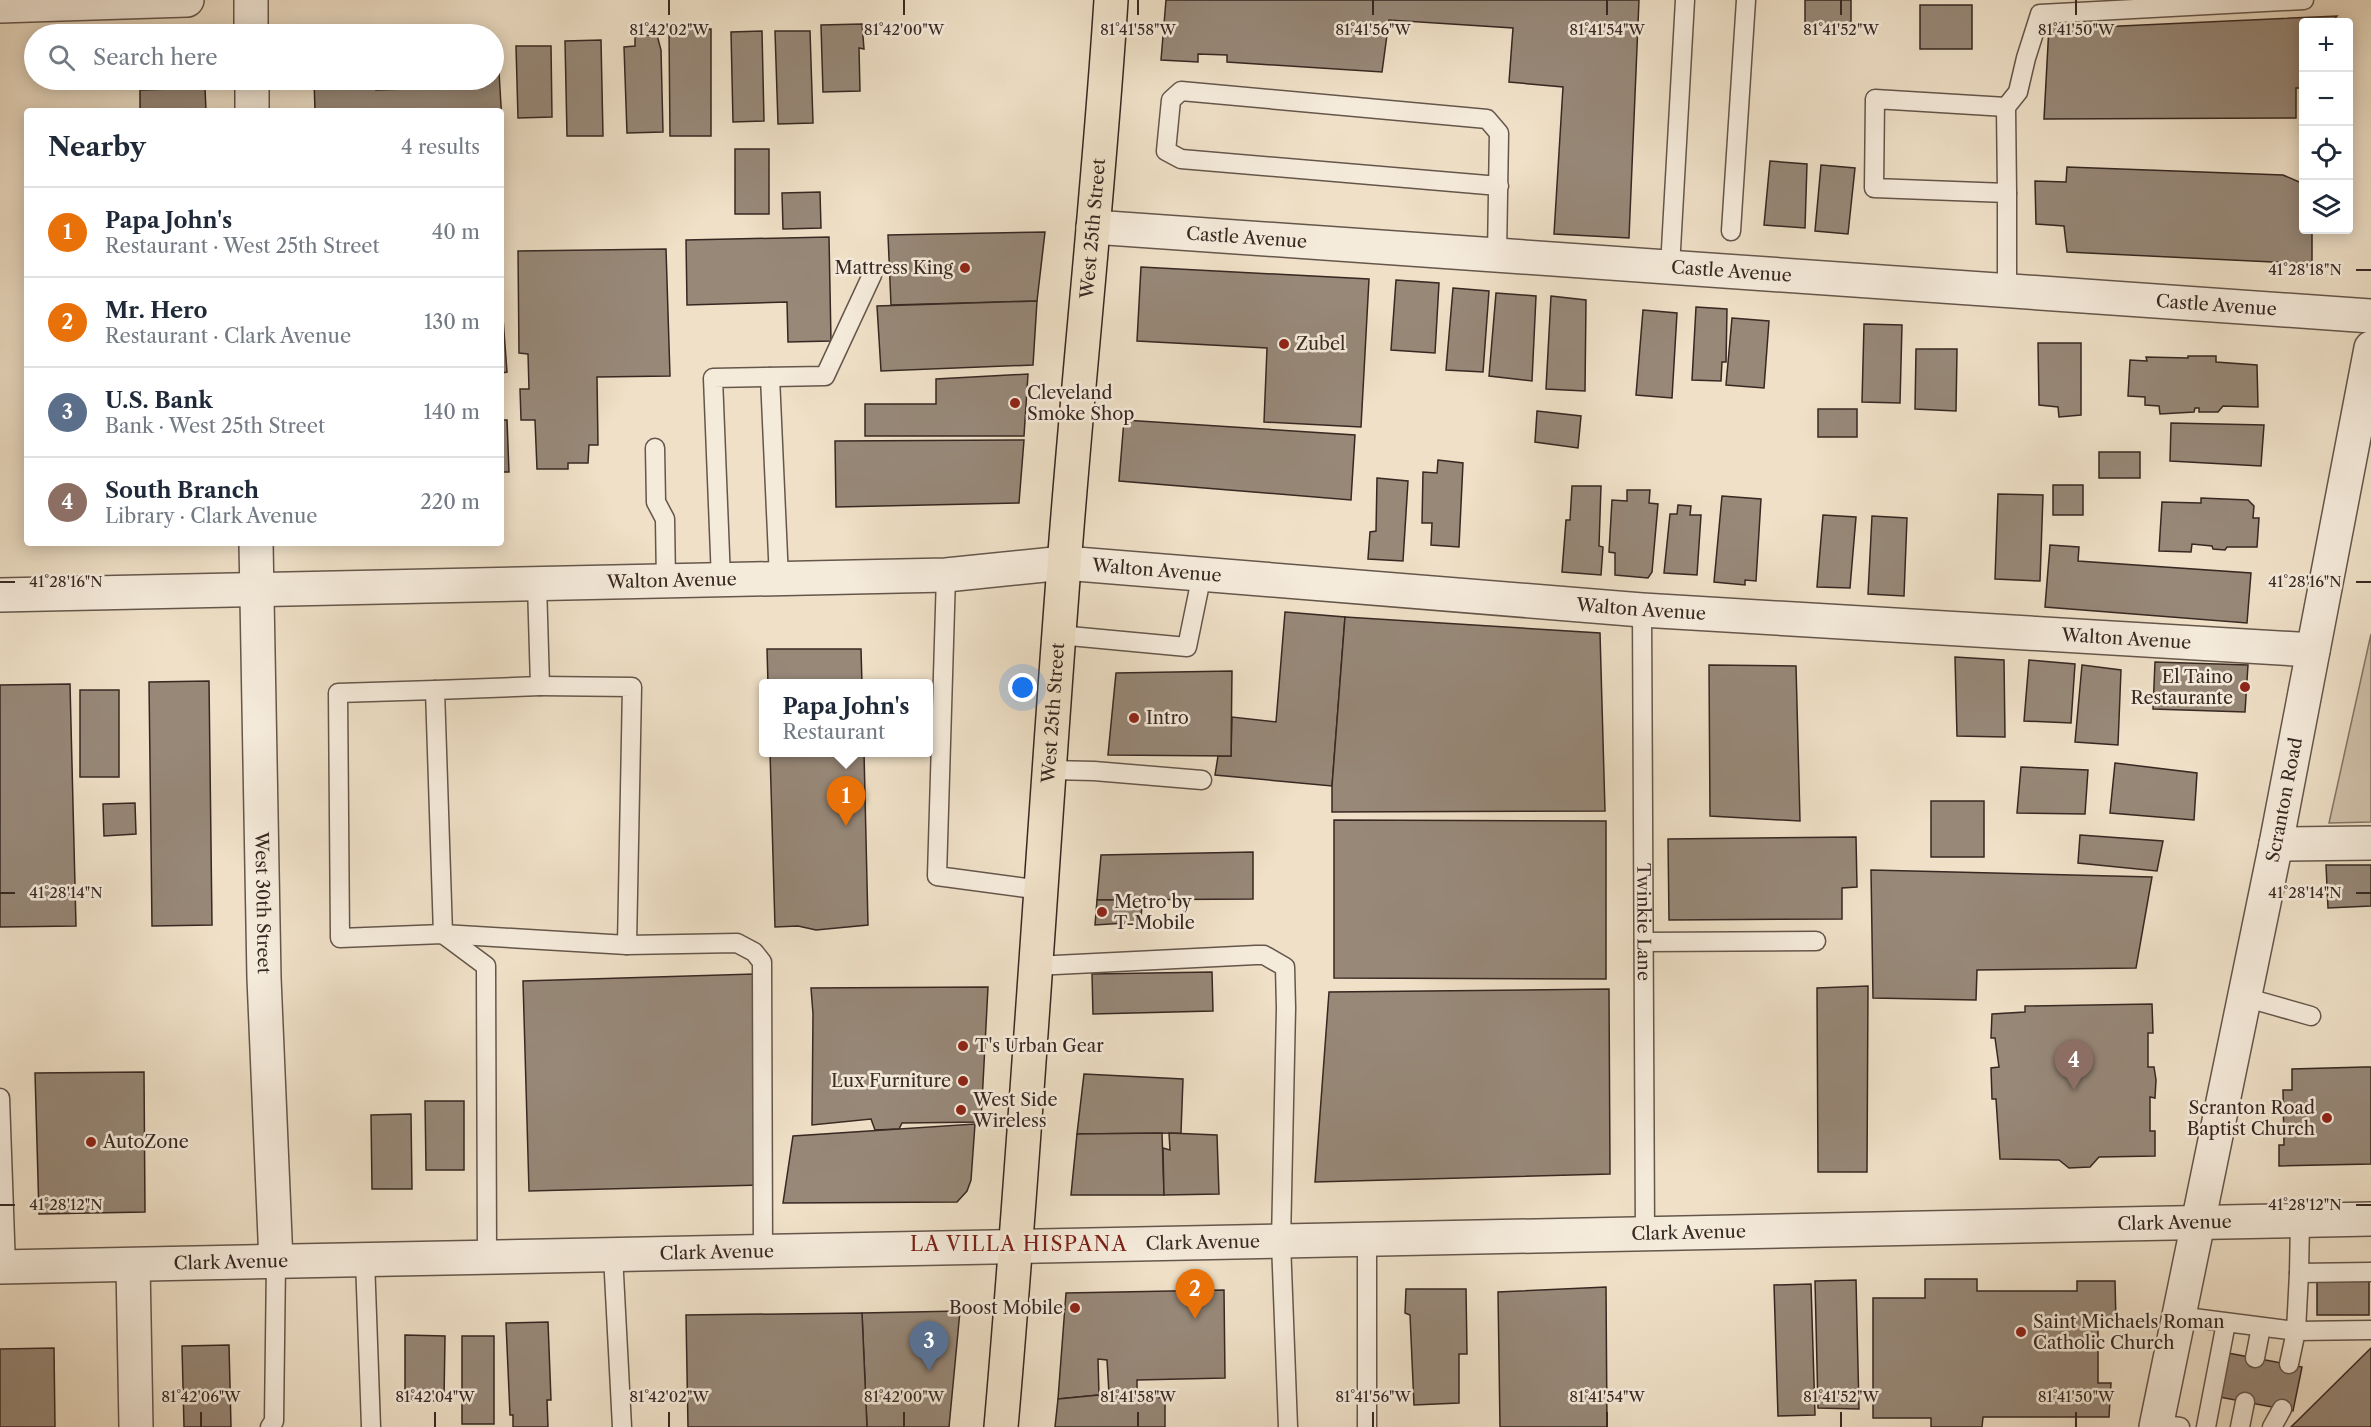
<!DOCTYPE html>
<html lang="en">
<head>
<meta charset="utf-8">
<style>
	body { margin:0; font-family:"Libre Caslon Text",serif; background:#f6f6f7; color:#1f2937 }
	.controls { position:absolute; right:18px; top:18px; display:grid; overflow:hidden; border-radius:6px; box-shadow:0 3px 15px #0003 }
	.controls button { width:54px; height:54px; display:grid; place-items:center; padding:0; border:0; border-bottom:2px solid #e0e1e3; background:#fff; color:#1f2937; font:30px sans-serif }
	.you { position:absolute; left:1023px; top:688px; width:21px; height:21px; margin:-15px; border:4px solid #fff; border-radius:50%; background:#1a73e8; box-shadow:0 0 0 9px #1a73e833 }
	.badge { display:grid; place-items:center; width:39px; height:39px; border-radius:50%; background:#b45309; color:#fff; font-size:20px; font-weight:700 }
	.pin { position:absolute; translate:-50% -50px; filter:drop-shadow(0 2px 3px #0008) }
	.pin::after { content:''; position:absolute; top:32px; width:21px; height:18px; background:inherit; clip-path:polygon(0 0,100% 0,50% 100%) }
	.popup { position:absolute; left:759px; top:679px; width:174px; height:78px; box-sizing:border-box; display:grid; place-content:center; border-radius:6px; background:#fff; filter:drop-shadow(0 2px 4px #0005); font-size:20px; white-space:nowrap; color:#747a83 }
	.popup b { font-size:22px; color:#1f2937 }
	.popup::after { content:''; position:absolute; left:50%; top:100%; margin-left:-12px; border:12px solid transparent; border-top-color:#fff }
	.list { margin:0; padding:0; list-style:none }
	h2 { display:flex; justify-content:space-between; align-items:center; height:78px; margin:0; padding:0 24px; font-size:26px }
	h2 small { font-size:20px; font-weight:400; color:#747a83 }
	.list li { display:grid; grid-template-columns:39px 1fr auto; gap:18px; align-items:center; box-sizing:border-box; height:90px; padding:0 24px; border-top:2px solid #e0e1e3 }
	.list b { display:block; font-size:22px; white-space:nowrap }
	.list p { margin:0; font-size:20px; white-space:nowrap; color:#747a83 }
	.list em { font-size:20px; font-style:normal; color:#747a83 }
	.icon { flex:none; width:33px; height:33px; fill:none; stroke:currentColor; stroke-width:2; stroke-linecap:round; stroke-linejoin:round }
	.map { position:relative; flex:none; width:2371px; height:1427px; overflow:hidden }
	.search { position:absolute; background:#fff; box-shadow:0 3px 15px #0003; left:24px; top:24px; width:480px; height:66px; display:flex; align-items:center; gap:15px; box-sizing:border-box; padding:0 21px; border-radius:33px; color:#747a83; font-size:22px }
	.panel { position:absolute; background:#fff; box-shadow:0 3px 15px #0003; left:24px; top:108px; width:480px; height:438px; border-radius:6px }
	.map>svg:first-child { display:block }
	.green { fill:#d0c1ab; stroke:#847466; stroke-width:1.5 }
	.building { fill:#978878; stroke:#372822; stroke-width:1.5 }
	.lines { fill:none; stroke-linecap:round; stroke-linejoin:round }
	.service-casing { stroke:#65564b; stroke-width:21 }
	.minor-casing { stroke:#65564b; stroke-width:36 }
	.tertiary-casing { stroke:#65564b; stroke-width:36 }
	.primary-casing { stroke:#372822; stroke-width:36 }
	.service { stroke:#f5ebdb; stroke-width:18 }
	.minor { stroke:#f5ebdb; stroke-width:33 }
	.tertiary { stroke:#f5ebdb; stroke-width:33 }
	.primary { stroke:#efe0c7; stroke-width:33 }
	.ticks { fill:none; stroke:#372822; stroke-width:2 }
	.poi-dot { fill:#8f2418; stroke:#f5ebdb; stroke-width:2 }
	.labels { text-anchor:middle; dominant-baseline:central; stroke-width:5; stroke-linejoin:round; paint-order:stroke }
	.street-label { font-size:18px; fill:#372822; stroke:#f5ebdb }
	.poi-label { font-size:18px; fill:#372822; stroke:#f5ebdb; text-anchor:start }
	.neighbourhood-label { font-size:20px; letter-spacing:1.5px; fill:#7a1f14; stroke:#f5ebdb }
	.ticks-label { font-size:15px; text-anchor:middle; fill:#372822; stroke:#f5ebdb; stroke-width:5; stroke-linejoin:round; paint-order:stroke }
</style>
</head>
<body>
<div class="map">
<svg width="2371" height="1427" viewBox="0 0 2371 1427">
	<rect width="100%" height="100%" fill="#efe0c7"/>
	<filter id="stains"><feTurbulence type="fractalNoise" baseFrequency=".00333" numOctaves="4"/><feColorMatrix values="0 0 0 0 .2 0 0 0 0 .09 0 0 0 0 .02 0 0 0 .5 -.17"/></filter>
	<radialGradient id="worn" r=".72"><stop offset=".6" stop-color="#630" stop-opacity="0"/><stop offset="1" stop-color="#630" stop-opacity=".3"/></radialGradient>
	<path class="green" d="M2371,634v188l-42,1z"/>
	<g class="building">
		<path d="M1166,0h473l-10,238 -75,-4 9,-147 -54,-5 4,-54 -124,-8 -7,52 -155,-10v-7l-29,-1v8l-37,-2z"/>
		<path d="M1805,0h46v28l-46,-1z"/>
		<rect x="1920" y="5" width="52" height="44"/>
		<path d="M2337,16l-5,6h-28v66h-8v30l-252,1 5,-93 28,2z"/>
		<path d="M862,24l2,25 -5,-1 1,43 -37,1 -2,-67z"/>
		<path d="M711,29v107h-41l-1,-106z"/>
		<path d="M762,31l2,90 -31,1 -2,-90z"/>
		<path d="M775,31h35l3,92 -35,1z"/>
		<path d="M635,35h22l4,15 2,82 -36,1 -3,-86 11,-1z"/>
		<path d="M601,40l2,96h-36l-2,-95z"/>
		<path d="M516,46h35l1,71 -34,1z"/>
		<path d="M494,72h5l3,50 -1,-11h-186l-1,-31h62v10l62,-2 -1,-8h57z"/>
		<path d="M205,88l1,23h-66v-21z"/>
		<rect x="735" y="149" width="34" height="65"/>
		<path d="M1770,161l37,3 -2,64 -41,-3z"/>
		<path d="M1821,165l34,3 -7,66 -33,-3z"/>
		<path d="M2067,167l216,8 21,9v46h8v34l-245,-12 -3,-26 -28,-2 -1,-43 31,1z"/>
		<path d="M820,192l1,36 -38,1 -1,-36z"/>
		<path d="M1045,232l-8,69 -146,4 -3,-70z"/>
		<path d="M829,237l2,104 -43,1 -1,-40 -100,3 -1,-65z"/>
		<path d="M666,249l4,127 -73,1 1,68h-9l-1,18h-20v6h-31l-2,-49h-14l-1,-31h9l-1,-35 -9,-1 -1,-102z"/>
		<path d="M1141,267l228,12 -8,148 -97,-5 3,-74 -130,-7z"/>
		<path d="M1396,280l43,3 -4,70 -44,-3z"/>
		<path d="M1453,288l36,3 -6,81 -37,-2z"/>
		<path d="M1496,293l40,3 -4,85 -43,-5z"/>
		<path d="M1551,296l35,4 -1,91 -39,-2z"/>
		<path d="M1037,301l-4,64 -152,6 -4,-65z"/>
		<path d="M1696,307l31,2 -1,53h-4l-1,19 -29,-1z"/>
		<path d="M1643,310l34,3 -5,85 -36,-3z"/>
		<path d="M501,318h2l4,54 -6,1z"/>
		<path d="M1732,318l37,3 -5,67 -38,-3z"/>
		<path d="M1864,324l38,1 -2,78 -38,-1z"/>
		<path d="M2038,343h43v72l-22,2 -1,-10 -19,-2z"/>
		<path d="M1916,349h41l-1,62 -41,-2z"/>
		<path d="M2188,356h28v6l41,3 1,42 -35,-1 -5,6h-19v-4h-4l-1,4 -34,2 -1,-8 -14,-1v-8l-17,-1 2,-36 17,1 -1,-4 42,1z"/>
		<path d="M1028,374l-4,62h-159v-32h71v-25z"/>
		<rect x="1818" y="409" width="39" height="28"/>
		<path d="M1537,411l44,5 -3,32 -43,-6z"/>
		<path d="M501,420h6l2,52h-8z"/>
		<path d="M1124,420l231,15 -4,65 -232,-19z"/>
		<path d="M2171,423l93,2 -3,41 -91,-5z"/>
		<path d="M1024,440l-5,63 -183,4 -1,-66z"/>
		<rect x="2099" y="452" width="41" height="26"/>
		<path d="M1438,460l25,3 -4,84 -28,-2 1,-22h-10l1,-51 14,1z"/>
		<path d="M1377,478l31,3 -5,80 -35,-2 2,-27 6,-1z"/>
		<rect x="2053" y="485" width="30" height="30"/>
		<path d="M1572,486h29l-2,60 4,1 -2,28 -39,-3 4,-52h4z"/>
		<path d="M1627,490h23l-1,13 9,1 -6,68 -4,6 -33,-3v-22l-6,-1 3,-52 15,1z"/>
		<path d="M1998,494l45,1 -3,86 -45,-2z"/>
		<path d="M1722,496l39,3 -5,82 -11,-1v5l-31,-3z"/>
		<path d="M2201,498l47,2 6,6 -1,12h6l-2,29h-30l-2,3 -12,-1 -1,-3 -20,-2 -1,8 -32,-1 3,-49 39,1z"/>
		<path d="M1678,505l13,1 -1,9h11l-4,60 -33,-2 6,-59h7z"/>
		<path d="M1823,515l33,2 -6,71 -33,-1z"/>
		<path d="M1872,516l35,2 -3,78 -36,-2z"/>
		<path d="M2050,545l29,2 -1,14 173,12 -4,50 -202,-16z"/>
		<path d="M1285,612l60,5 -13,169 -117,-11 3,-19h13l1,-39 44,5z"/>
		<path d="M1345,617l255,16 5,178 -273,1v-26z"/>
		<path d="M767,649h94l1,35h-94z"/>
		<path d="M1955,657l49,3 1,77 -48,-1z"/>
		<path d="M2029,660l46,4 -4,59 -47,-2z"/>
		<path d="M2155,662l93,3 -3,47 -92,-3z"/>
		<path d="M1709,665l87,1 4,155 -90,-5z"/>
		<path d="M2082,665l39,5 -3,75 -43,-3z"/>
		<path d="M1232,671l-1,85 -123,-1 8,-82z"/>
		<path d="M209,681l3,244 -60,1 -3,-244z"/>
		<path d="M70,684l6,242 -76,1v-242z"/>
		<rect x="80" y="690" width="39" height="87"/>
		<path d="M770,752h94l4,173 -52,5 -18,-4 -23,1z"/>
		<path d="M2115,763l82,10 -3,47 -84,-7z"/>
		<path d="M2021,767l67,3 -3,44 -68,-1z"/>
		<rect x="1931" y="801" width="53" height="56"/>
		<path d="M135,803l1,31 -32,2 -1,-32z"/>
		<path d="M1334,820l272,1v158l-272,-1z"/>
		<path d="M2080,835l83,6 -6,30 -79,-8z"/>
		<path d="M1856,837l1,50 -15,1v31l-173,1 -1,-81z"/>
		<path d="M1253,852v47l-156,1 4,-45z"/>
		<path d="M2326,865h45v41l-43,2z"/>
		<path d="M1871,870l281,7 -16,91 -159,2 -1,30 -103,-2z"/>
		<path d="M1097,900h45l-1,22 -46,3z"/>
		<path d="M1212,972l1,39 -120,3 -1,-40z"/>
		<path d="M754,974l7,211 -232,6 -6,-210z"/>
		<path d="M1868,986l-1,186h-49l-1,-184z"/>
		<path d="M988,987l-7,135 -79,1 -3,6 -24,1 -4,-11 -59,6 1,-111 -2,-26z"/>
		<path d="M1609,989l1,185 -295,8 14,-190z"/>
		<path d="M2152,1004l1,29h-5v34h6l2,13 -1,18 -5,-1v34h5v25l-56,1 -9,10 -21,1 -10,-8 -59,-1 -4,-60h-4l-1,-31 8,-1 -4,-29h-4l1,-24 33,-2v-6z"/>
		<path d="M2365,1067h6v97l-92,2v-21h5l-1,-55h9v-21z"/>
		<path d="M144,1072l1,140 -106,2 -4,-141z"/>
		<path d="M1084,1074l99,5 -2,54 -104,1z"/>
		<path d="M425,1101h39v69h-38z"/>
		<path d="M411,1114l1,75h-40l-1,-74z"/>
		<path d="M975,1124l-4,56 -4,11 -10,11 -174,1 10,-67z"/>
		<path d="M1162,1133l2,62h-93l6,-61z"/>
		<path d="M1169,1133l48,2 2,59 -55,1 -1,-47 7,2z"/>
		<path d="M2369,1275v40h-52v-39z"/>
		<path d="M1925,1279h52v12h100v-10h38l1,41h-18v61h13l-2,34h-126l-1,10h-51v-9h-58v-120h52z"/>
		<path d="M1856,1280l3,129 -41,-1 -3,-127z"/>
		<path d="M1811,1284l4,131 -37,1 -4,-131z"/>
		<path d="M1606,1287l1,140h-107l-2,-135z"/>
		<path d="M1406,1289h60l1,65h-8v49l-45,2 -4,-90 -5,-2z"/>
		<path d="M1224,1290l1,88 -88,2v16l-28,-2 -2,-34 -9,-1 1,36 -41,4 8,-106z"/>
		<path d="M960,1311l-11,116h-82l-5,-114z"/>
		<path d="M862,1313l5,114h-179l-2,-112z"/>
		<path d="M548,1322l3,78h-4l1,27h-35v-12h-3l-4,-92z"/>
		<path d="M405,1335l40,1 -1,65 -39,-1z"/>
		<rect x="462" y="1336" width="32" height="88"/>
		<path d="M229,1345l2,82h-47l-2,-81z"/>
		<path d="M54,1348l1,79h-55v-78z"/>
		<path d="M2371,1348v79h-80z"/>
		<path d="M2228,1353l74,14 -9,44 -74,-14z"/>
		<path d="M1109,1394l56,4v29h-110l3,-28z"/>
	</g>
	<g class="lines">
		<g class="service-casing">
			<g id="service">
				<path d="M2006,107l-131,-8 -1,89 133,5v97"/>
				<path d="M2007,193l-1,-86 12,-15 8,-34 14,-44 264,-14"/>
				<path d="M1731,231l15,-231"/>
				<path d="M1497,255l2,-122 -12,-14 -306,-28 -10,9 -5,51 15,8 318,27"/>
				<path d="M1670,267l15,-267"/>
				<path d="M770,377l9,202"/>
				<path d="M655,448l1,54 9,17 1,63"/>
				<path d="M946,575l-9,301 104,14"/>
				<path d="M721,580l-8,-202 112,-2 47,-101"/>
				<path id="s1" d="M1642,610l3,625"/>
				<path d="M1059,635l128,12 15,-73"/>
				<path d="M435,690l-97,3 2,245 103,-4 184,11 5,-258 -92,-1"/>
				<path d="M1050,770l44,1 108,9"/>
				<path d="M1644,942l172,-1"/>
				<path d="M627,945l110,-2 17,9 8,10 1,290"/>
				<path d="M1035,966l221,-11h8l21,12 1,41 -5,234 7,185"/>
				<path d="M2244,997l67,19"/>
				<path d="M0,1098l6,169"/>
				<path d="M2300,1221l-1,52 72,-1"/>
				<path d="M1367,1240v187"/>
				<path d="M613,1255l9,172"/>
				<path d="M487,1258l-1,-292 -43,-32 -8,-244 105,-4 -3,-102"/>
				<path d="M365,1260l6,167"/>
				<path d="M2178,1316l118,15 3,-58"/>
				<path d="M2255,1358l6,-31"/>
				<path d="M2289,1364l7,-33 75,-1"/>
				<path d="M2156,1424l24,3"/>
				<path d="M270,1427l4,-6 2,-159"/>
				<path d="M2206,1427l20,-104"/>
				<path d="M2240,1427l5,-25"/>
				<path d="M2272,1427l10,-18"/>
			</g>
		</g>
		<g class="minor-casing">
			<g id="minor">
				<path d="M251,0v34"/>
				<path d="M0,6l187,-6"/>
				<path d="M252,80v31"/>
				<path id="s2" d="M1093,227l1278,89"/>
				<path id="s3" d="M256,543l8,435 12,284"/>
				<path id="s4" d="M0,595l946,-20 118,-12 578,47 671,40"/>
				<path d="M2276,844l95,-1"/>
				<path d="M133,1265l3,162"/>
			</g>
		</g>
		<g class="tertiary-casing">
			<g id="tertiary">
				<path id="s5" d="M0,1267l2371,-48"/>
				<path id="s6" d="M2156,1427l120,-583 95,-496"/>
			</g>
		</g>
		<g class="primary-casing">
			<g id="primary">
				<path id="s7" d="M1001,1427c25,-287 41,-574 63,-861 14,-189 35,-377 47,-566"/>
			</g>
		</g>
		<use href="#service" class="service"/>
		<use href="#minor" class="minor"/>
		<use href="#tertiary" class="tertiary"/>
		<use href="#primary" class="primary"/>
	</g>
	<path class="ticks" d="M669,0v15M904,0v15M1138,0v15M1373,0v15M1607,0v15M1841,0v15M2076,0v15M2356,270h15M0,582h15M2356,582h15M0,893h15M2356,893h15M0,1205h15M2356,1205h15M201,1412v15M435,1412v15M669,1412v15M904,1412v15M1138,1412v15M1373,1412v15M1607,1412v15M1841,1412v15M2076,1412v15"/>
	<g class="poi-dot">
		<circle cx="965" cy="268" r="6"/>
		<circle cx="1284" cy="344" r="6"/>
		<circle cx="1015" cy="403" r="6"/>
		<circle cx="2245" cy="687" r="6"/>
		<circle cx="1134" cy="718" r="6"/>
		<circle cx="1102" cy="912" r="6"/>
		<circle cx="963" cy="1046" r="6"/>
		<circle cx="963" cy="1081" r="6"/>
		<circle cx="961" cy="1110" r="6"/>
		<circle cx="2327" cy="1118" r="6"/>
		<circle cx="91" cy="1142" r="6"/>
		<circle cx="1075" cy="1308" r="6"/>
		<circle cx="2021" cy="1332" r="6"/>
	</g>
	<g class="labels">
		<g class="street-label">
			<text stroke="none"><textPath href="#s7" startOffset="1202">West 25th Street</textPath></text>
			<text stroke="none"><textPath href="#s2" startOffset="154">Castle Avenue</textPath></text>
			<text stroke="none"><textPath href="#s2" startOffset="640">Castle Avenue</textPath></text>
			<text stroke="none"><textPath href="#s2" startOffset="1126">Castle Avenue</textPath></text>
			<text stroke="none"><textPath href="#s4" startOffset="1158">Walton Avenue</textPath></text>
			<text stroke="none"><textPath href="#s4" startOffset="672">Walton Avenue</textPath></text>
			<text stroke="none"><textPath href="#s4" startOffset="1644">Walton Avenue</textPath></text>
			<text stroke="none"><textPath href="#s4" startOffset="2130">Walton Avenue</textPath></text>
			<text stroke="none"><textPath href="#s7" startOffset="716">West 25th Street</textPath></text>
			<text stroke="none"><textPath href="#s6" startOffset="640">Scranton Road</textPath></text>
			<text stroke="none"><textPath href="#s3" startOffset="360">West 30th Street</textPath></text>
			<text stroke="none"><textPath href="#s1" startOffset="312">Twinkie Lane</textPath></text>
			<text stroke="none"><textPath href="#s5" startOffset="2175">Clark Avenue</textPath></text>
			<text stroke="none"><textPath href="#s5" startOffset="1689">Clark Avenue</textPath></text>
			<text stroke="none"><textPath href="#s5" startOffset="1203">Clark Avenue</textPath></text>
			<text stroke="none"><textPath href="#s5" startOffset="717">Clark Avenue</textPath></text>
			<text stroke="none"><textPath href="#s5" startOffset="231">Clark Avenue</textPath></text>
		</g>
		<g class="poi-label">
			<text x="953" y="268" text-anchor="end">Mattress King</text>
			<text x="1296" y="344">Zubel</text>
			<text x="1027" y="393">Cleveland<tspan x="1027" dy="21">Smoke Shop</tspan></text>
			<text x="2233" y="677" text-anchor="end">El Taino<tspan x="2233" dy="21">Restaurante</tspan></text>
			<text x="1146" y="718">Intro</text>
			<text x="1114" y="902">Metro by<tspan x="1114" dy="21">T-Mobile</tspan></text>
			<text x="975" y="1046">T's Urban Gear</text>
			<text x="951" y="1081" text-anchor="end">Lux Furniture</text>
			<text x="973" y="1100">West Side<tspan x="973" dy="21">Wireless</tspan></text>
			<text x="2315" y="1108" text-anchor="end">Scranton Road<tspan x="2315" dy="21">Baptist Church</tspan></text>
			<text x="103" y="1142">AutoZone</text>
			<text x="1063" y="1308" text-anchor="end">Boost Mobile</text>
			<text x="2033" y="1322">Saint Michaels Roman<tspan x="2033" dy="21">Catholic Church</tspan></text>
		</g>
		<g class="neighbourhood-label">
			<text x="1019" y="1244">LA VILLA HISPANA</text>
		</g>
	</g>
	<g class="ticks-label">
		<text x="669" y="35">81°42'02"W</text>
		<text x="904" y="35">81°42'00"W</text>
		<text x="1138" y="35">81°41'58"W</text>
		<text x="1373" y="35">81°41'56"W</text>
		<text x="1607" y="35">81°41'54"W</text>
		<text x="1841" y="35">81°41'52"W</text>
		<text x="2076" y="35">81°41'50"W</text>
		<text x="2305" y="275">41°28'18"N</text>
		<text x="66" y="587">41°28'16"N</text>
		<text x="2305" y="587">41°28'16"N</text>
		<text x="66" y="898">41°28'14"N</text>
		<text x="2305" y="898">41°28'14"N</text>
		<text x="66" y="1210">41°28'12"N</text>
		<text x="2305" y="1210">41°28'12"N</text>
		<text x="201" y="1402">81°42'06"W</text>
		<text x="435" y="1402">81°42'04"W</text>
		<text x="669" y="1402">81°42'02"W</text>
		<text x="904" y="1402">81°42'00"W</text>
		<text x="1138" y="1402">81°41'58"W</text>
		<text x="1373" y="1402">81°41'56"W</text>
		<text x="1607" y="1402">81°41'54"W</text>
		<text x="1841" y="1402">81°41'52"W</text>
		<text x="2076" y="1402">81°41'50"W</text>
	</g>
	<rect width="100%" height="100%" filter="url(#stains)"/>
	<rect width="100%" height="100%" fill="url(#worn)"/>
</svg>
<div class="controls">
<button>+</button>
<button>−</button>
<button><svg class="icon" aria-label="locate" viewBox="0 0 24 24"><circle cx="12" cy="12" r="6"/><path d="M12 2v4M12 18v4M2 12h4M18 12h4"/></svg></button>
<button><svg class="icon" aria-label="layers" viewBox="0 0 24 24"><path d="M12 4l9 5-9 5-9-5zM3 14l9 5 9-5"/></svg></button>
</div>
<div class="you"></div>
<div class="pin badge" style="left:846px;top:826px;background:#e8710a">1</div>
<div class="popup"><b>Papa John's</b>Restaurant</div>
<div class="pin badge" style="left:1195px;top:1319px;background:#e8710a">2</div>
<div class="pin badge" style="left:929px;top:1371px;background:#5c6f8a">3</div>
<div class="pin badge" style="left:2074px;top:1090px;background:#8d6e63">4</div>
<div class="search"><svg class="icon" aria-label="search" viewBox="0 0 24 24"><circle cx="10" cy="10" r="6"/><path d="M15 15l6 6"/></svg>Search here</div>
<section class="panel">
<h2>Nearby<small>4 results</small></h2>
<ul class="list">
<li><span class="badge" style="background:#e8710a">1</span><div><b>Papa John's</b><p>Restaurant · West 25th Street</p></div><em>40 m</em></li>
<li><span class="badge" style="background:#e8710a">2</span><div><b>Mr. Hero</b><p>Restaurant · Clark Avenue</p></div><em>130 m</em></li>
<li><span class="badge" style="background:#5c6f8a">3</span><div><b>U.S. Bank</b><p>Bank · West 25th Street</p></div><em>140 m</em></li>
<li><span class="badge" style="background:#8d6e63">4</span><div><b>South Branch</b><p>Library · Clark Avenue</p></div><em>220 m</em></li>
</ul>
</section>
</div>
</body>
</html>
